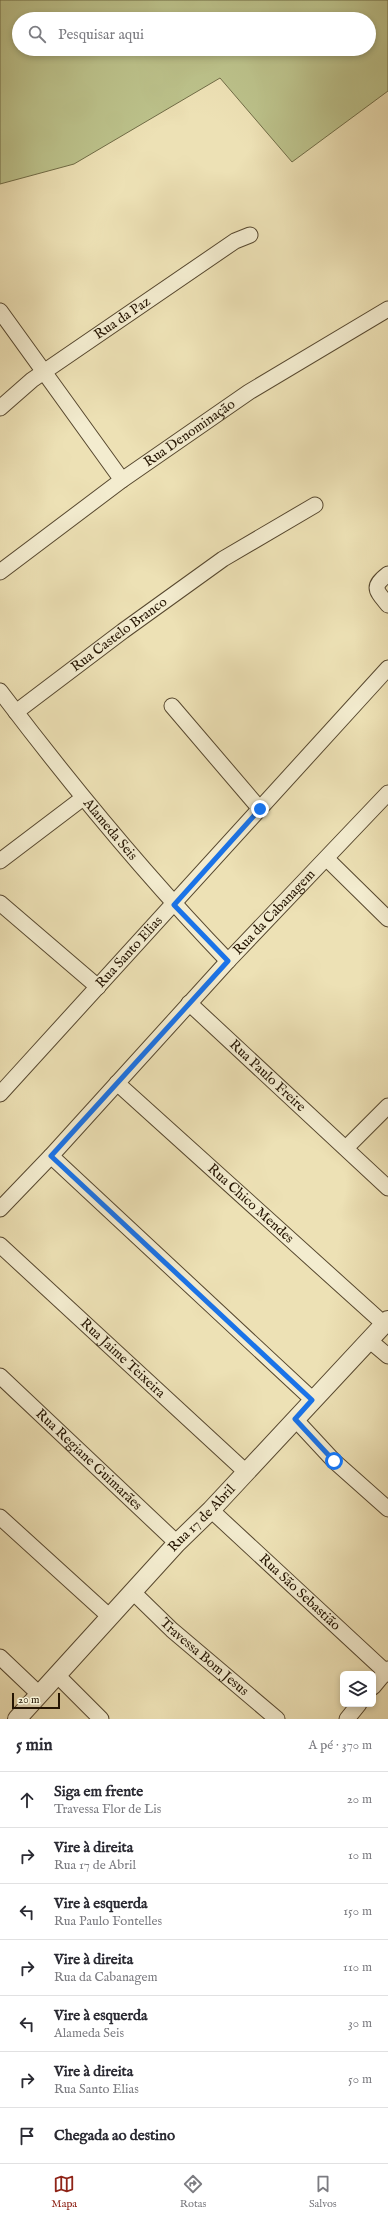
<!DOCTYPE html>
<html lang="pt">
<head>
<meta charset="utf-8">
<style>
	body { margin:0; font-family:"IM FELL English",serif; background:#f7f7f7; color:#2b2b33 }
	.controls { position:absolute; right:12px; bottom:12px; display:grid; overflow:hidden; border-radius:6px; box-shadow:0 2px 6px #0003 }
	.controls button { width:36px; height:36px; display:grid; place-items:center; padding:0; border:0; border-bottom:1px solid #e1e1e2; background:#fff; color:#2b2b33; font:20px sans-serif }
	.scale { position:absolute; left:12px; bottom:10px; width:48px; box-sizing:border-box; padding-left:4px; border:2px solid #251502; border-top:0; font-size:11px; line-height:14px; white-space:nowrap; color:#251502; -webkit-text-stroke:3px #f3eccf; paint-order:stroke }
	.stop { position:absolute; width:12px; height:12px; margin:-9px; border:3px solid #1a73e8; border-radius:50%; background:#fff }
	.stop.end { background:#1a73e8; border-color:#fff; box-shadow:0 1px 4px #0008 }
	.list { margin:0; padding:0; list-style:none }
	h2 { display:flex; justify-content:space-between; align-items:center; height:52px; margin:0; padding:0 16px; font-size:17px }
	h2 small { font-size:13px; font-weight:400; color:#7c7c81 }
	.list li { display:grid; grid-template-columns:26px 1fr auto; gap:12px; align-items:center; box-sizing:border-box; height:56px; padding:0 16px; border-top:1px solid #e1e1e2 }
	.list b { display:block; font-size:15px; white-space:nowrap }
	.list p { margin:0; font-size:13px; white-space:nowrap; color:#7c7c81 }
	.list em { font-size:13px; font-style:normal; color:#7c7c81 }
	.icon { flex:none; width:22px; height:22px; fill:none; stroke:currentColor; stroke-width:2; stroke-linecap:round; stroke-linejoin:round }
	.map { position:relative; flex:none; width:388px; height:1719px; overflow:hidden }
	.search { position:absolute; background:#fff; box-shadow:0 2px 6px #0003; left:12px; right:12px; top:12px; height:44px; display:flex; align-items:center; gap:10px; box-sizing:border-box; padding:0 14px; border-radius:22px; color:#7c7c81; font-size:15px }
	.sheet { height:444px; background:#fff }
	nav { display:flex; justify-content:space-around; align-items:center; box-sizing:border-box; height:56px; border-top:1px solid #e1e1e2; background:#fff; font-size:11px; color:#7c7c81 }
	nav a { display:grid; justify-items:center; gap:2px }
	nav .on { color:#8f2418 }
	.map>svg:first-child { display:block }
	.green { fill:#bcc28b; stroke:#706c46; fill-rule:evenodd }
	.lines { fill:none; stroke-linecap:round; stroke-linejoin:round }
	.minor-casing { stroke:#57482f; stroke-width:17 }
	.tertiary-casing { stroke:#57482f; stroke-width:20 }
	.minor { stroke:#f3eccf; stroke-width:15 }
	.tertiary { stroke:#f3eccf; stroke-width:18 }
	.route { stroke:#1a73e8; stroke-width:5 }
	.labels { text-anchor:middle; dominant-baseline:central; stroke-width:3; stroke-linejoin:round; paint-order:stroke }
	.street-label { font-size:14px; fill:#251502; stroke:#f3eccf }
</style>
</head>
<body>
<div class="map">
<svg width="388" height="1719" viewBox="0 0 388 1719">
	<rect width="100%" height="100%" fill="#ede1b5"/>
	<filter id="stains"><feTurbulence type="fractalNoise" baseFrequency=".005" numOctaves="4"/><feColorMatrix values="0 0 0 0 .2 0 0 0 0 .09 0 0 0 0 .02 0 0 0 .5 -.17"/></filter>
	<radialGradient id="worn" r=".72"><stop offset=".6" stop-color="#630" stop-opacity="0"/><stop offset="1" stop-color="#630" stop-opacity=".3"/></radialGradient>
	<path class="green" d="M0,0h388v91l-96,71 -72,-84 -146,86 -74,20zM19,19h350v30h-350z"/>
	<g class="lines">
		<g class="minor-casing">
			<g id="minor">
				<path d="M0,311l122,169"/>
				<path id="s1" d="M0,408l32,-28 203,-139 15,-6"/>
				<path id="s2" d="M0,572l122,-92 127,-88 139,-83"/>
				<path d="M388,574c-17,13 -12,16 0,31"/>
				<path id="s3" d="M0,691c71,94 146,185 228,270"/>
				<path d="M172,706l88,103"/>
				<path id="s4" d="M16,712l107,-81 100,-72 92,-54"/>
				<path d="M327,859l61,60"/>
				<path d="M0,861l83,-63"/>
				<path d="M0,903l98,84"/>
				<path id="s5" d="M189,1003l199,185"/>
				<path id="s6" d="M117,1083l267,241"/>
				<path id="s7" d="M0,1094l388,-426"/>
				<path d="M346,1148l42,-42"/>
				<path d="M51,1156l262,244"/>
				<path id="s8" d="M0,1209l51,-53 177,-195 160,-168"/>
				<path id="s9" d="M0,1245l246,227"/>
				<path d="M369,1340l19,16"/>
				<path id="s10" d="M0,1376l177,167"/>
				<path d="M295,1419l39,42 54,48"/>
				<path id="s11" d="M211,1510l177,164"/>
				<path d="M0,1517l110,100"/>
				<path id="s12" d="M134,1593l38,37 105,89"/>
				<path d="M0,1657l39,37"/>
				<path d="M57,1675l44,44"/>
				<path d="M373,1687l15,-18"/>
				<path d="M347,1719l12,-15"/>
			</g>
		</g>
		<g class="tertiary-casing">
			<g id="tertiary">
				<path id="s13" d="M17,1719l160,-176 34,-33 177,-190"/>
			</g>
		</g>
		<use href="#minor" class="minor"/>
		<use href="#tertiary" class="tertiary"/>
	</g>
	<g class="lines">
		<path class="route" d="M260,809l-86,96 54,56 -177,195 261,244 -17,19 39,42"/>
	</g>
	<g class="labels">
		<g class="street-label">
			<text stroke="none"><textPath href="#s1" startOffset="152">Rua da Paz</textPath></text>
			<text stroke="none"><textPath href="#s2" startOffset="235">Rua Denominação</textPath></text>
			<text stroke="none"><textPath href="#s4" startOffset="129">Rua Castelo Branco</textPath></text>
			<text stroke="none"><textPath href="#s3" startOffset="177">Alameda Seis</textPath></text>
			<text stroke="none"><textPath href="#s8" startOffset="404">Rua da Cabanagem</textPath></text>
			<text stroke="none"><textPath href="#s7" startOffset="192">Rua Santo Elias</textPath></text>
			<text stroke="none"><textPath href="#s5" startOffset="107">Rua Paulo Freire</textPath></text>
			<text stroke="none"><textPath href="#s6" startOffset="180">Rua Chico Mendes</textPath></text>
			<text stroke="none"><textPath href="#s9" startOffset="167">Rua Jaime Teixeira</textPath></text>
			<text stroke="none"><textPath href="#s10" startOffset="122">Rua Regiane Guimarães</textPath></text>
			<text stroke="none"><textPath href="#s13" startOffset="273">Rua 17 de Abril</textPath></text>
			<text stroke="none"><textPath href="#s11" startOffset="121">Rua São Sebastião</textPath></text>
			<text stroke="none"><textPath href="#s12" startOffset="95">Travessa Bom Jesus</textPath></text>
		</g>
	</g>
	<rect width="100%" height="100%" filter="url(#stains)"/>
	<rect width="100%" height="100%" fill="url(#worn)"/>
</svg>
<div class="controls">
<button><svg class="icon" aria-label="layers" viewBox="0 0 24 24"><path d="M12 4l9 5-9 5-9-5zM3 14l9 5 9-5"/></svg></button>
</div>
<div class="scale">20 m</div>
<div class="stop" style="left:334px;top:1461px"></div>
<div class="stop end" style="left:260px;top:809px"></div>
<div class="search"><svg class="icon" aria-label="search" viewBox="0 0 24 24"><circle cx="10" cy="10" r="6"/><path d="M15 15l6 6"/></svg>Pesquisar aqui</div>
</div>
<section class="sheet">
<h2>5 min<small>A pé · 370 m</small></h2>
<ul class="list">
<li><svg class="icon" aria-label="ahead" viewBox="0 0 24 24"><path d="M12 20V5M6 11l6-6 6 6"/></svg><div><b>Siga em frente</b><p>Travessa Flor de Lis</p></div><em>20 m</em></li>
<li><svg class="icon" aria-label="right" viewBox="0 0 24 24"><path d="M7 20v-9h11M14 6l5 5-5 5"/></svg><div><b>Vire à direita</b><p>Rua 17 de Abril</p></div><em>10 m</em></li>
<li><svg class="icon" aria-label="left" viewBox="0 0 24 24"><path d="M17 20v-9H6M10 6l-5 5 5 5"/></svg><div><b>Vire à esquerda</b><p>Rua Paulo Fontelles</p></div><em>150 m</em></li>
<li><svg class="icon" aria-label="right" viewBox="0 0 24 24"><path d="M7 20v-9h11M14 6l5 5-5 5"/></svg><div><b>Vire à direita</b><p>Rua da Cabanagem</p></div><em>110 m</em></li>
<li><svg class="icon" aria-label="left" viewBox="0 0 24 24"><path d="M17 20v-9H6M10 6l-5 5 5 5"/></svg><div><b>Vire à esquerda</b><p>Alameda Seis</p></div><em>30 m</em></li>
<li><svg class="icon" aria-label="right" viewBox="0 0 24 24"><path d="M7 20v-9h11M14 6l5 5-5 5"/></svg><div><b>Vire à direita</b><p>Rua Santo Elias</p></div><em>50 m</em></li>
<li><svg class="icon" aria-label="arrive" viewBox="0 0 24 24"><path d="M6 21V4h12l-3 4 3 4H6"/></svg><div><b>Chegada ao destino</b></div></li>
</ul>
</section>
<nav>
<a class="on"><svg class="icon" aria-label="map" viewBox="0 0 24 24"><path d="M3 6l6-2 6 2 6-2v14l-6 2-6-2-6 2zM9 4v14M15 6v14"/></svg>Mapa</a>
<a><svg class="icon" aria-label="directions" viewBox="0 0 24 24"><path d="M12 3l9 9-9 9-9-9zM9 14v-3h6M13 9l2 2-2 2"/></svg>Rotas</a>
<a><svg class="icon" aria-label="saved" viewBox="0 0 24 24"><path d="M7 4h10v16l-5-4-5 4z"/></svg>Salvos</a>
</nav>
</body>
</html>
